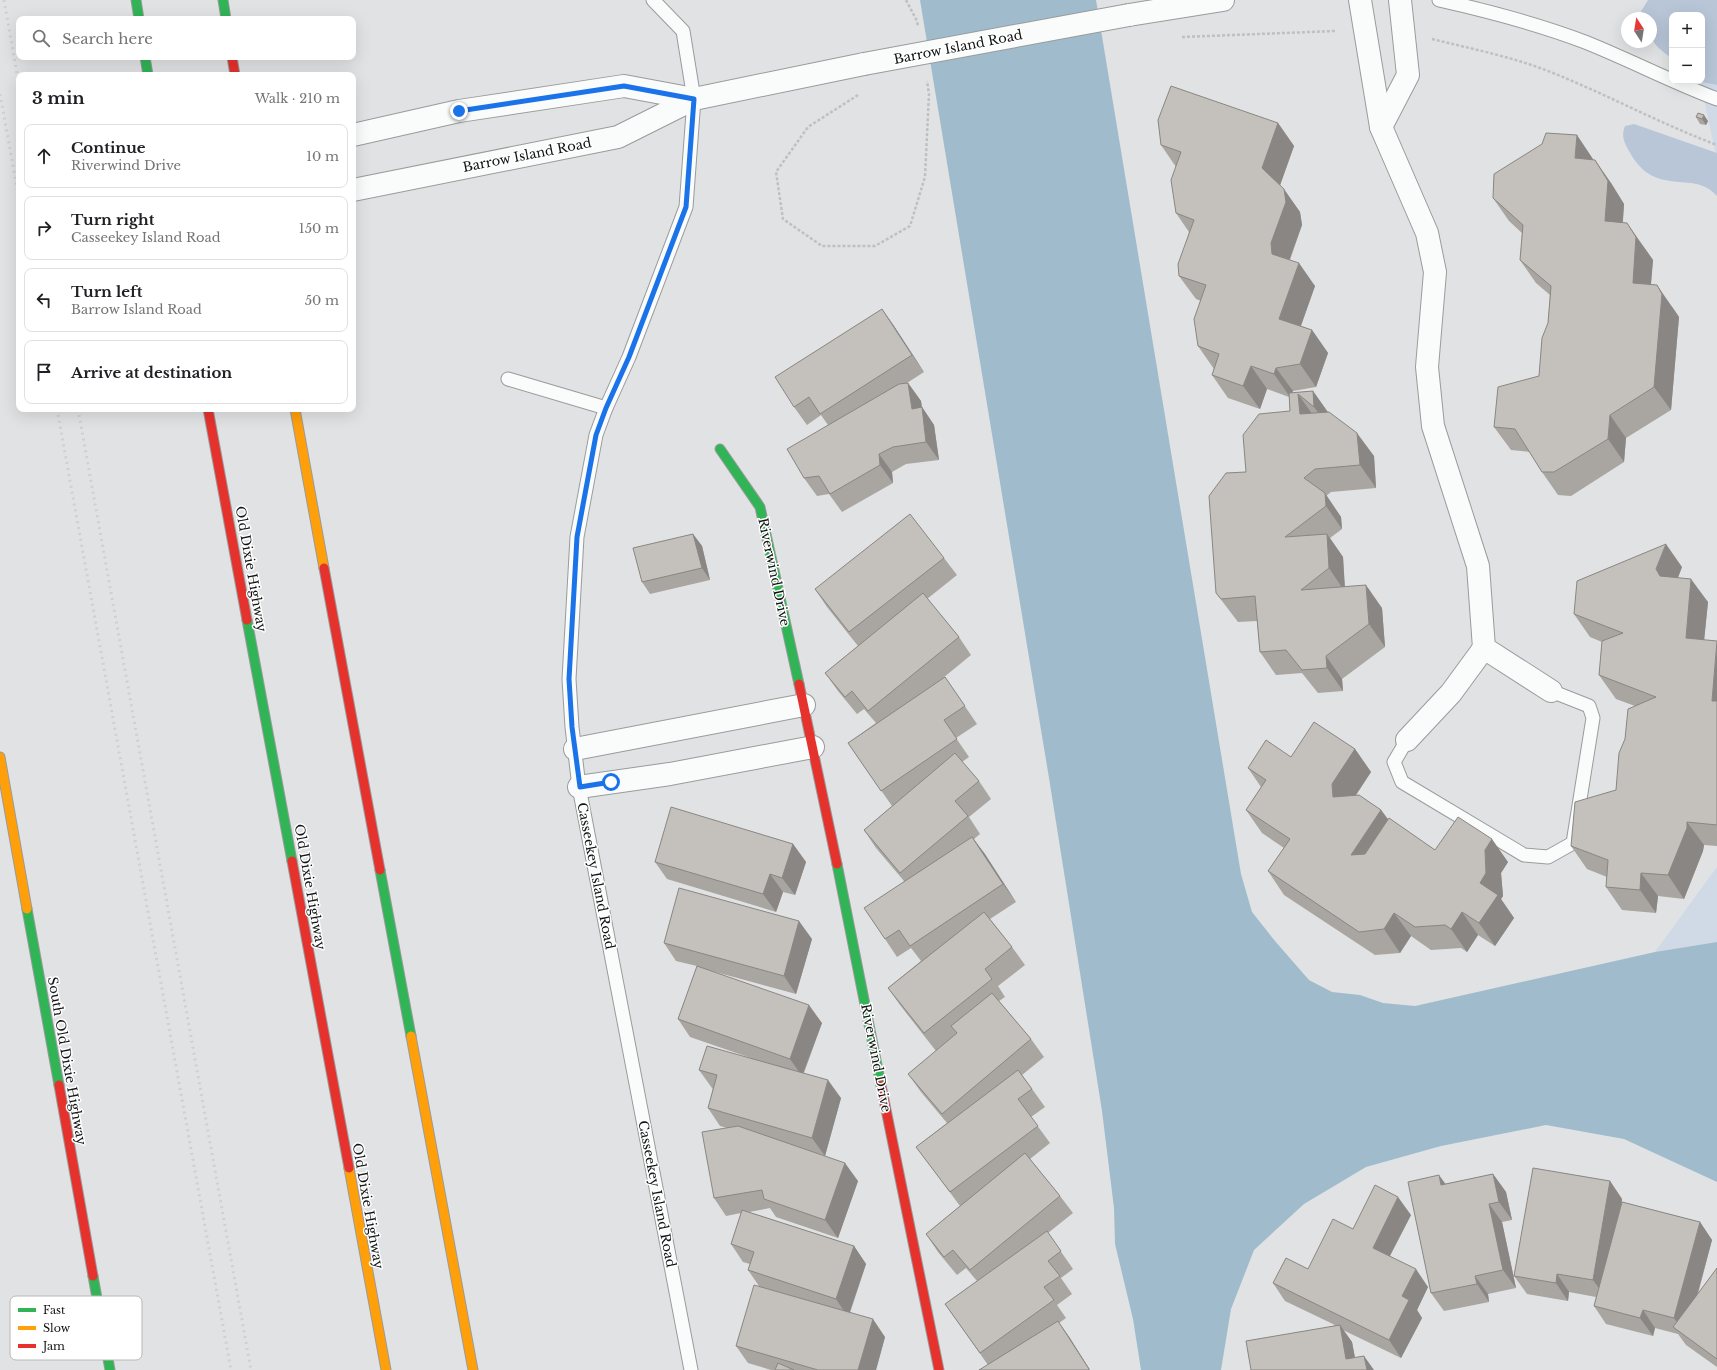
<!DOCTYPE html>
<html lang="en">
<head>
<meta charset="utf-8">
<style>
	body { margin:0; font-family:"Libre Baskerville",serif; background:#f2f2f2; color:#202124 }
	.controls { position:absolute; right:12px; top:12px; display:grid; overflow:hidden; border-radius:8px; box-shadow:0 4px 16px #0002 }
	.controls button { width:36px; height:36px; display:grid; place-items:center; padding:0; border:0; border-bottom:1px solid #e0e0e0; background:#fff; color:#202124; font:20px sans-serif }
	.compass { position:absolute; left:1621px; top:12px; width:36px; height:36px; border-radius:50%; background:#fff; box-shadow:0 4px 16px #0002; rotate:348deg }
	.stop { position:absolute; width:12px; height:12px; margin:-9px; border:3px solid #1a73e8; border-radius:50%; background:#fff }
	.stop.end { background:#1a73e8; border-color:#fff; box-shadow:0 1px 4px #0008 }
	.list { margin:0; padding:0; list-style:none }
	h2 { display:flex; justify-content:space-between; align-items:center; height:52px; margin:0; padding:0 16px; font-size:17px }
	h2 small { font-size:13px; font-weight:400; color:#757577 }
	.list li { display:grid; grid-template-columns:26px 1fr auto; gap:12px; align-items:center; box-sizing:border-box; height:64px; margin:0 8px 8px; padding:0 8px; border:1px solid #e0e0e0; border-radius:8px }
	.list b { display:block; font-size:15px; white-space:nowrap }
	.list p { margin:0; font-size:13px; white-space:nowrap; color:#757577 }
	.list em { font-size:13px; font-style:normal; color:#757577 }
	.icon { flex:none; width:22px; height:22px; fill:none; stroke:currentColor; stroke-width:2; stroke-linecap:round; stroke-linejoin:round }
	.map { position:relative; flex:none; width:1717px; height:1370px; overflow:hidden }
	.search { position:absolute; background:#fff; box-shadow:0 4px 16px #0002; left:16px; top:16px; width:340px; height:44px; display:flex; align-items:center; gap:10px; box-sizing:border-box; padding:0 14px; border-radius:8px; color:#757577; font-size:15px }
	.panel { position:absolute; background:#fff; box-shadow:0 4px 16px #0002; left:16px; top:72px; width:340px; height:340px; border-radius:8px }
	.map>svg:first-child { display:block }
	.green { fill:#d0d9e6 }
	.forest { fill:#b8c6d8 }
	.water { fill:#a0bccc }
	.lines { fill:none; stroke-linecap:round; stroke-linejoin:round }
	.lane-casing { stroke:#9a9b9c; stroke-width:15 }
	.street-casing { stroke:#9a9b9c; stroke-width:24 }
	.fast-casing { stroke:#9a9b9c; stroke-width:11 }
	.slow-casing { stroke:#9a9b9c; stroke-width:11 }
	.jam-casing { stroke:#9a9b9c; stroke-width:11 }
	.path { stroke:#c0c0c1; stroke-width:2.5; stroke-dasharray:3 2; stroke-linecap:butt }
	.lane { stroke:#fafbfb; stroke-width:13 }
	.street { stroke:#fafbfb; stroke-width:22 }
	.fast { stroke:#30b455; stroke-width:9 }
	.slow { stroke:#ff9f0a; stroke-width:9 }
	.jam { stroke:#e5322d; stroke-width:9 }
	.rail { stroke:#d0d0d1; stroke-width:3; stroke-dasharray:2 4; stroke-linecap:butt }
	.street-bridge-casing { stroke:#9a9b9c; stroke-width:24; stroke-linecap:butt }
	.street-bridge { stroke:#fafbfb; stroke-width:22 }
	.wall { fill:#a9a5a1 }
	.shaded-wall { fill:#898683 }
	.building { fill:#c4c0bb; stroke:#898683 }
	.route { stroke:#1a73e8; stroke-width:5 }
	.labels { text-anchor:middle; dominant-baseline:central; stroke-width:3; stroke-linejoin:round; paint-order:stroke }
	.street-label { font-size:13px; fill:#111213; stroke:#fff }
	.key { fill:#fff; stroke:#b8b8b8; stroke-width:1 }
	.key-label { font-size:11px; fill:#111213 }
</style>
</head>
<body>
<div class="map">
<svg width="1717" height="1370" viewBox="0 0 1717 1370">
	<rect width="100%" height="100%" fill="#e1e2e4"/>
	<g class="green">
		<path d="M1717,0v159l-17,-78h2v-66z"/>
		<path d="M1717,867v75l-62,10z"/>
	</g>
	<g class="forest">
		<path d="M1648,0h69v85l-20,-4h5v-66h-30v44c-20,-17 -21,-14 -21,-41h-14z"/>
		<path d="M1634,124l83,29v43c-24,-28 -62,4 -88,-45 -5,-9 -8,-15 -4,-25z"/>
	</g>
	<path class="water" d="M920,0h176l145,874 11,38 23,29 34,39 23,12 28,3 23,8 32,3 240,-54 62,-10v240l-93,-43 -78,-14 -105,21 -75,21 -62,37 -50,46 -23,59 -10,61h-80l-8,-51 -18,-75 -1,-36 -12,-97 -53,-333z"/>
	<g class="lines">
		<g class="lane-casing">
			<g id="lane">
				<path d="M653,0l30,31 11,68 -8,108 -57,150 -23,51 -10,27 -19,102 -8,142 3,48 7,60 112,583"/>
				<path d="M1439,0c49,11 99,24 146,42 45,18 87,40 132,57"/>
				<path d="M508,379l98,29"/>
				<path d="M1407,740l-13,22 8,20 122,73 24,2 25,-14 20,-125 -4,-12 -38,-15"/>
			</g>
		</g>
		<g class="street-casing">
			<g id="street">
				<path d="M1360,0l21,127 46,106 8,39 -8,95 6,59 45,140 6,82 67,43"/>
				<path d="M1129,15l94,-15"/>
				<path d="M1381,127l27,-52 -8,-75"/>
				<path d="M353,135l106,-24 165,-25 70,13"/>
				<path d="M353,190l265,-53 76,-38 170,-35"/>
				<path d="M1407,740l44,-47 33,-45"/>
				<path d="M575,749l229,-44"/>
				<path d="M579,787l91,-13 143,-27"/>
			</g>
		</g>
		<g class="fast-casing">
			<g id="fast">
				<path d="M136,0l3,19"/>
				<path d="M223,0l3,19"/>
				<path d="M145,57l3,18"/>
				<path d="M720,449l40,58 39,177"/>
				<path d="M247,620l45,241"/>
				<path d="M837,864l44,221"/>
				<path d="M380,870l31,166"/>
				<path d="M27,909l32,176"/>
				<path d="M93,1276l17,94"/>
			</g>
		</g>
		<g class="slow-casing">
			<g id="slow">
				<path d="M295,409l29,159"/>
				<path d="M0,757l27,152"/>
				<path d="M411,1036l62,334"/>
				<path d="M349,1168l37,202"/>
			</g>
		</g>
		<g class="jam-casing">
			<g id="jam">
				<path d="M232,57l3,18"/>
				<path d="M208,409l39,211"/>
				<path d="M324,568l56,302"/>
				<path d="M799,684l38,180"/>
				<path d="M292,861l57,307"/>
				<path d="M59,1085l34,191"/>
				<path d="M881,1085l58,285"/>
			</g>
		</g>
		<g class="path">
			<path d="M906,0l11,21 1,6"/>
			<path d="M1182,37l153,-6"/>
			<path d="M1432,39c40,10 82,18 121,34 55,22 108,51 164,72"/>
			<path d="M858,95l-50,32 -32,45 7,47 39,27h53l35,-20 15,-49 4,-83 -2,-13"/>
		</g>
		<use href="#lane" class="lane"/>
		<use href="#street" class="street"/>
		<use href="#fast" class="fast"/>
		<use href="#slow" class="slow"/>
		<use href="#jam" class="jam"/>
		<g class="rail">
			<path d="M4,0l15,85"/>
			<path d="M0,94l19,105"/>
			<path d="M57,409l174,961"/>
			<path d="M78,409l173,961"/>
		</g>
		<g class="street-bridge-casing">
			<path id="street-bridge" d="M864,64l265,-49"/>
		</g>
		<use href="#street-bridge" class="street-bridge"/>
	</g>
	<g class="wall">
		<path d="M1696,117l12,4 -2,4 -6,-1z"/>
		<path d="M1278,123l16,23 -14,39 20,27 2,13 -12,35 25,26 -14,40 11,4 16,23 -12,34 -23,4 -1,2 21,-2 15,21 46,44 2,32 -45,4 -5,4 15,21 1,12 -12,9 13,19 2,30 37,21 3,39 -43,32 1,12 -25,2 -16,-20 -26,2 -16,-23 -3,-31 -19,1 -22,-29 30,-121 44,-61 -1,-14 -22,-8 -7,20 -32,-11 -16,-23 2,-6 -16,-23 3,-45 -5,-2 -17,-23 10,-44 -13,-19v-46l-15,-22z"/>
		<path d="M1593,159v1l18,23 13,21 -1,18 20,24 10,14 -2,24 22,24 6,9 -8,93 -45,28 -2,24 -53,34 -13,-1 -16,-23 -12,-20 -19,-2 -17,-23 45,-51 9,-53 2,-28 -14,-12 -16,-23 2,-27 -13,-12 -16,-23z"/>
		<path d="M882,309l12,17 30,46 -17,11h1l13,18 1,6 12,18 5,35 -33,4 -14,8 1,11 -51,29 -13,-18 -12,2 -13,-18 24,-53 -7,-10 -14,10 -13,-18z"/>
		<path d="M693,534l9,12 8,34 -60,14 -8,-12z"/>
		<path d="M944,558l13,17 -30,24 32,38 12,18 -28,23 2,-1 32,47 -21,14 13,19 -7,5 17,19 12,18 -22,18 11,17 -6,5 42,63 -26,17 22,28 13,18 -27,21 7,11 -6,4 32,38 13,18 -22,18 23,32 -14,10 19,26 -20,16 30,37 13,17 -25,20 25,36 -12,9 11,16 -15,11 9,13 -7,5 31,47h-111l9,-5 -43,-61 32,-23 -11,-13 -9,7 -19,-23 -12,-18 34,-28 -31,-42 -13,-17 31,-24 -26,-31 -13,-18 28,-23 -36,-46 -12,-17 33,-27 -10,-13 -14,9 -12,-18 19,-58 -28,-33 -12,-18 28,-24 -44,-63 28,-20 -12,-14 -7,5 -19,-23 -13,-18 33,-27 -31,-39 -12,-18z"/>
		<path d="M1682,567l-4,11 30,24 -4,38 13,1v205l-13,-1 -1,6 -19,48 -26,-3 -2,17 -34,-3 -16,-23 1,-10 -20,-8 -16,-23 45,-56 9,-51 10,-33 -19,-7 -17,-24 3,-33 -12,-5 -16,-23z"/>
		<path d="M1355,749l16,23 -15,23 25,15 7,9 47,31 73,12 -7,11 2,23 -2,3 13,19 -19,28 -17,-11 -11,17 -6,-4 -30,2 -20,-14 -11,17 -25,2 -91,-60 -16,-24 16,-23 -22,-15 -16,-23 15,-23 -13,-19z"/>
		<path d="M793,844l13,18 -11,33 -12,-3 -7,20 -109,-33 -12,-17z"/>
		<path d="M812,939l-16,55 -88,-24 114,53 -18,50 37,25 -16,58 -12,-4 45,29 -20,57 -62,-21 -6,-9 -21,4 105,34 12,18 -16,49 35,24 -9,33h-105l-23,-7 -12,-17 23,-60 -11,-16 2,-6 -7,-2 -12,-18 10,-31 -15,3 -12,-18 13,-70 -7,-2 -12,-18 5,-19 -1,-1 -13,-18 52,-12 -61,-21 -12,-18 19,-53 -21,-5 -12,-18z"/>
		<path d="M1493,1174l13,18 6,28 -10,2 14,66 -28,6 1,8 -45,9 -13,-18 14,-109z"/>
		<path d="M1610,1181l12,18v3l78,20 12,18 -14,54 19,-26v99l-31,-22 -8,-11 -23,-6 -2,8 -47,-12 -12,-18 2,-9 -27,-5 -1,9 -41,-7 -13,-18z"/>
		<path d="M1411,1215l-21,41 38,31 -11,23 5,8 -21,40 -58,-28 9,12 3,15 -104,13 84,-45 -50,-24 -12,-18 35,-14 45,-40z"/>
	</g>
	<g class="shaded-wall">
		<path d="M1704,115l4,6 -2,4 -4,-6z"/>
		<path d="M1278,123l16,23 -16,45 -16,-23z"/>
		<path d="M1577,135l16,24 -2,22 -16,-23z"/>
		<path d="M1595,160l16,23 13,21 -3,40 -16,-23z"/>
		<path d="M1284,189l16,23 2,13 -15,41 -15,-12 -1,-11z"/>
		<path d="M1627,223l26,37 -4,46 -16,-23z"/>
		<path d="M1299,263l16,23 -20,56 -16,-23z"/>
		<path d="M1657,285l22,32 -8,93 -17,-23z"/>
		<path d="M882,309l12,17 30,46 -12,-17z"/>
		<path d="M1312,330l16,23 -12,34 -16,-23z"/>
		<path d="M1251,366l16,23 -7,20 -17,-23z"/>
		<path d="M1276,368l17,23 -3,6 -16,-23z"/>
		<path d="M908,383l13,18 3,26 -12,-18z"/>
		<path d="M1313,391l16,23 2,16 -17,-23z"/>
		<path d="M1298,394l17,24 -15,-4z"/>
		<path d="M922,407l12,18 5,35 -13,-18z"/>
		<path d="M1610,415l16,23 -2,24 -16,-23z"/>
		<path d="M1357,433l17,23 2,32 -16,-23z"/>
		<path d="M879,454l13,18 1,11 -13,-18z"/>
		<path d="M1325,493l16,24 1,12 -16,-23z"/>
		<path d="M693,534l9,12 8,34 -8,-12z"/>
		<path d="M1327,534l16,23 2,35 -16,-24z"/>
		<path d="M1666,544l16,23 -10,25 -12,-16 -4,-7z"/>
		<path d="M1691,579l17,23 -6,59 -16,-23z"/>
		<path d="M1366,585l16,23 3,39 -16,-23z"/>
		<path d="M1717,646v62l-5,-7z"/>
		<path d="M1326,656l16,23 1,12 -16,-23z"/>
		<path d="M1355,749l16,23 -23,35 -15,-10 -1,-13z"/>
		<path d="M1381,810l17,23 -30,45 -17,-23z"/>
		<path d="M1687,822l17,23 -1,6 -19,48 -16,-24z"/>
		<path d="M972,837l13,17 31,48 -13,-18z"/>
		<path d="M1492,839l16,23 -7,11 2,23 -2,3 13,19 -19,28 -16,-23 1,-40 5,-33z"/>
		<path d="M793,844l13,18 -11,33 -13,-17z"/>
		<path d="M1641,873l17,23 -2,17 -16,-23z"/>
		<path d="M770,874l13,18 -7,20 -13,-18z"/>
		<path d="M1462,912l16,23 -11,17 -16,-23z"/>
		<path d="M1394,913l17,23 -11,17 -16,-24z"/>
		<path d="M799,921l13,18 -16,55 -12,-18z"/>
		<path d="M809,1005l13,18 -20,53 -12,-17z"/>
		<path d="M828,1080l13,18 -16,58 -13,-18z"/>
		<path d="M845,1163l13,18 -20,57 -13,-18z"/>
		<path d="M1493,1174l13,18 6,28 -13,-18z"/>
		<path d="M1439,1175l13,18 -11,-8z"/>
		<path d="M1610,1181l12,18 -16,99 -13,-18z"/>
		<path d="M1398,1197l13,18 -26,50 -12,-17z"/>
		<path d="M1489,1204l13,18 14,66 -13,-18z"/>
		<path d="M1700,1222l12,18 -26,96 -12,-18z"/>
		<path d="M854,1246l12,18 -18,53 -12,-18z"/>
		<path d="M1416,1269l12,18 -11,23 5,8 -21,40 -12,-18 13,-44z"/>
		<path d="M1557,1274l12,18 -1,9 -12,-18z"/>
		<path d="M1475,1276l13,18 1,8 -12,-18z"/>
		<path d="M1643,1310l12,18 -2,8 -13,-18z"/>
		<path d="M873,1319l12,18 -9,33h-18z"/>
		<path d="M1058,1321l12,17 20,32 -1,-1z"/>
		<path d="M1340,1325l12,17 5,28 -11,-11z"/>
		<path d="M1364,1356l10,14h-7z"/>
	</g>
	<g class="building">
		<path d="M1171,86l107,37 -16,45 22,21 2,13 -15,41 1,11 27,9 -20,56 33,11 -12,34 -24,4 -2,6 -23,-8 -8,20 -31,-11 7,-21 -21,-8 -4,-27 12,-34 -27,-9 -1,-12 16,-44 -18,-7 -5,-33 10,-28 -20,-7 -3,-25z"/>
		<path d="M1698,113l6,2 -2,4 -6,-2z"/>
		<path d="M1546,133l31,2 -2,23 20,2 13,21 -3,40 22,2 9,14 -3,46 24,2 5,9 -8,93 -44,28 -2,24 -54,33h-12l-27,-43 -21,-2 4,-40 41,-11 3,-38 6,-15 3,-37 -31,-26 3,-35 -30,-27 1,-24 48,-30z"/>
		<path d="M882,309l30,46 -92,59 -11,-17 -15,10 -19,-30z"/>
		<path d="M908,383l4,26 10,-2 4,35 -33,5 -14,7 1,11 -50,29 -11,-18 -15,2 -17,-29 112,-65z"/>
		<path d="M1313,391l1,16 -16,-13 2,20 29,-2 28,21 3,32 -45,4 -11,9 21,15 1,13 -41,31 42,-3 2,34 -28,22 65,-5 3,39 -43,32 1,12 -25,2 -16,-20 -26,2 -5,-56 -34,3 -5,-6 -7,-97 17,-23 20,-1 -3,-37 16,-21 31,-3 -1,-18z"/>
		<path d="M910,514l34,44 -95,74 -34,-43z"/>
		<path d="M693,534l9,34 -60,14 -9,-34z"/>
		<path d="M1666,544l-10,25 4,7 31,3 -5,59 31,3 -5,60h5v124l-30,-3v6l-19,47 -27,-2 -1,17 -34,-3 2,-27 -37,-14 4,-44 41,-12 3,-37 6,-14 3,-30 28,-12 -57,-22 3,-34 21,-8 -49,-19 3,-33z"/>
		<path d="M923,593l36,44 -91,74 -16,-20 -7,6 -20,-24z"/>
		<path d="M945,677l20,29 -21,14 13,19 -76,52 -33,-48z"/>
		<path d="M1314,722l41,27 -23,35 1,13 26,-2 22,15 -30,45 14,-1 24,-36 46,32 23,-33 34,22 -7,11 1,23 -6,10 18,12 -19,28 -17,-11 -11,17 -6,-4 -30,2 -21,-14 -10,16 -25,3 -91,-61 22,-32 -44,-29 20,-30 -18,-12 18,-28 25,17z"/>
		<path d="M955,753l24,28 -24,20 13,15 -68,57 -36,-43z"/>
		<path d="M671,807l122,37 -11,34 -12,-4 -7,20 -108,-32z"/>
		<path d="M972,837l31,47 -93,62 -11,-16 -14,9 -21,-31z"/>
		<path d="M679,888l120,33 -15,55 -120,-33z"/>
		<path d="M984,912l28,35 -27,22 7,10 -68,54 -36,-45z"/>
		<path d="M697,966l112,39 -19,54 -112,-40z"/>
		<path d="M992,993l39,46 -89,75 -34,-40 49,-41 -6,-7z"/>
		<path d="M707,1046l121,34 -16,58 -104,-30 9,-33 -18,-5z"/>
		<path d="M1018,1070l14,19 -14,10 20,27 -88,66 -34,-45z"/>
		<path d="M738,1126l107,37 -20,57 -61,-21 -2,-9 -48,8 -12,-66z"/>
		<path d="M1025,1153l35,43 -90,74 -17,-20 -9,7 -18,-23z"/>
		<path d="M1533,1168l77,13 -17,99 -36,-6 -1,9 -42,-7z"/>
		<path d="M1493,1174l6,28 -10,2 14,66 -28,6 2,8 -46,9 -23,-111 31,-7 2,10z"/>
		<path d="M1375,1185l23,12 -25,51 43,21 -14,27 7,4 -20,40 -116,-57 13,-25 22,11 25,-50 20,10z"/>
		<path d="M1622,1202l78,20 -26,96 -31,-8 -3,8 -46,-12z"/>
		<path d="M742,1210l112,36 -18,53 -88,-29 6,-18 -23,-8z"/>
		<path d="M1047,1231l14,20 -13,10 12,15 -16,11 10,13 -74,53 -35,-49z"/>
		<path d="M1717,1268v91l-44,-32z"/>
		<path d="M754,1285l119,34 -15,51h-40l-82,-24z"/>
		<path d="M1058,1321l31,48 -1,1h-109z"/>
		<path d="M1340,1325l6,34 18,-3 3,14h-116l-5,-29z"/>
		<path d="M778,1363l16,7h-19z"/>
	</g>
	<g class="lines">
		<path class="route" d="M459,111l165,-25 70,13 -8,108 -57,150 -23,51 -10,27 -19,102 -8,142 3,48 8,60 31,-5"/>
	</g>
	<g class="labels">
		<g class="street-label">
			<text transform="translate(958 47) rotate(-11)">Barrow Island Road</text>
			<text transform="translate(527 155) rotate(-11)">Barrow Island Road</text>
			<text transform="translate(251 569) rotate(80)">Old Dixie Highway</text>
			<text transform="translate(774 572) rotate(78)">Riverwind Drive</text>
			<text transform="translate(596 876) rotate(79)">Casseekey Island Road</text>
			<text transform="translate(310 887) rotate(80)">Old Dixie Highway</text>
			<text transform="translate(876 1058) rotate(79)">Riverwind Drive</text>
			<text transform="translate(67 1061) rotate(80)">South Old Dixie Highway</text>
			<text transform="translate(657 1194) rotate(79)">Casseekey Island Road</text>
			<text transform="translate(368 1206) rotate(80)">Old Dixie Highway</text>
		</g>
	</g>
	<rect x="10" y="1296" width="132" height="64" rx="6" class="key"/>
	<rect x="18" y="1308" width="18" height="4" fill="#30b455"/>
	<rect x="18" y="1326" width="18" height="4" fill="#ff9f0a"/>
	<rect x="18" y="1344" width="18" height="4" fill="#e5322d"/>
	<g class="key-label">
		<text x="43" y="1314">Fast</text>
		<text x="43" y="1332">Slow</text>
		<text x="43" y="1350">Jam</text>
	</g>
</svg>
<div class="controls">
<button>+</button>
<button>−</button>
</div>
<svg class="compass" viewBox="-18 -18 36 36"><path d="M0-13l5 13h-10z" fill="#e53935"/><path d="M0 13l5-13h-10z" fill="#757577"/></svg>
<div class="stop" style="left:611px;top:782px"></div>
<div class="stop end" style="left:459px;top:111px"></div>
<div class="search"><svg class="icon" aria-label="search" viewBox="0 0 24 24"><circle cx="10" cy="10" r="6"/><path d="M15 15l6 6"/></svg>Search here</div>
<section class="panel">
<h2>3 min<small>Walk · 210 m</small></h2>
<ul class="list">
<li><svg class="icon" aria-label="ahead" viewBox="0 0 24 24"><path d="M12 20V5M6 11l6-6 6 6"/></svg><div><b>Continue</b><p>Riverwind Drive</p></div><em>10 m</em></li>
<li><svg class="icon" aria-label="right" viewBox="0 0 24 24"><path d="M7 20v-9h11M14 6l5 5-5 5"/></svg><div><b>Turn right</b><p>Casseekey Island Road</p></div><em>150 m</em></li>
<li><svg class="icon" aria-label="left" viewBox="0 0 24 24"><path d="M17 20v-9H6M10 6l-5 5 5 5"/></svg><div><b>Turn left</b><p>Barrow Island Road</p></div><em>50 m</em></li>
<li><svg class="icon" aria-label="arrive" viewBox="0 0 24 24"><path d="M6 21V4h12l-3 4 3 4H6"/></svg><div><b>Arrive at destination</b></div></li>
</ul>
</section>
</div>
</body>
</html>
